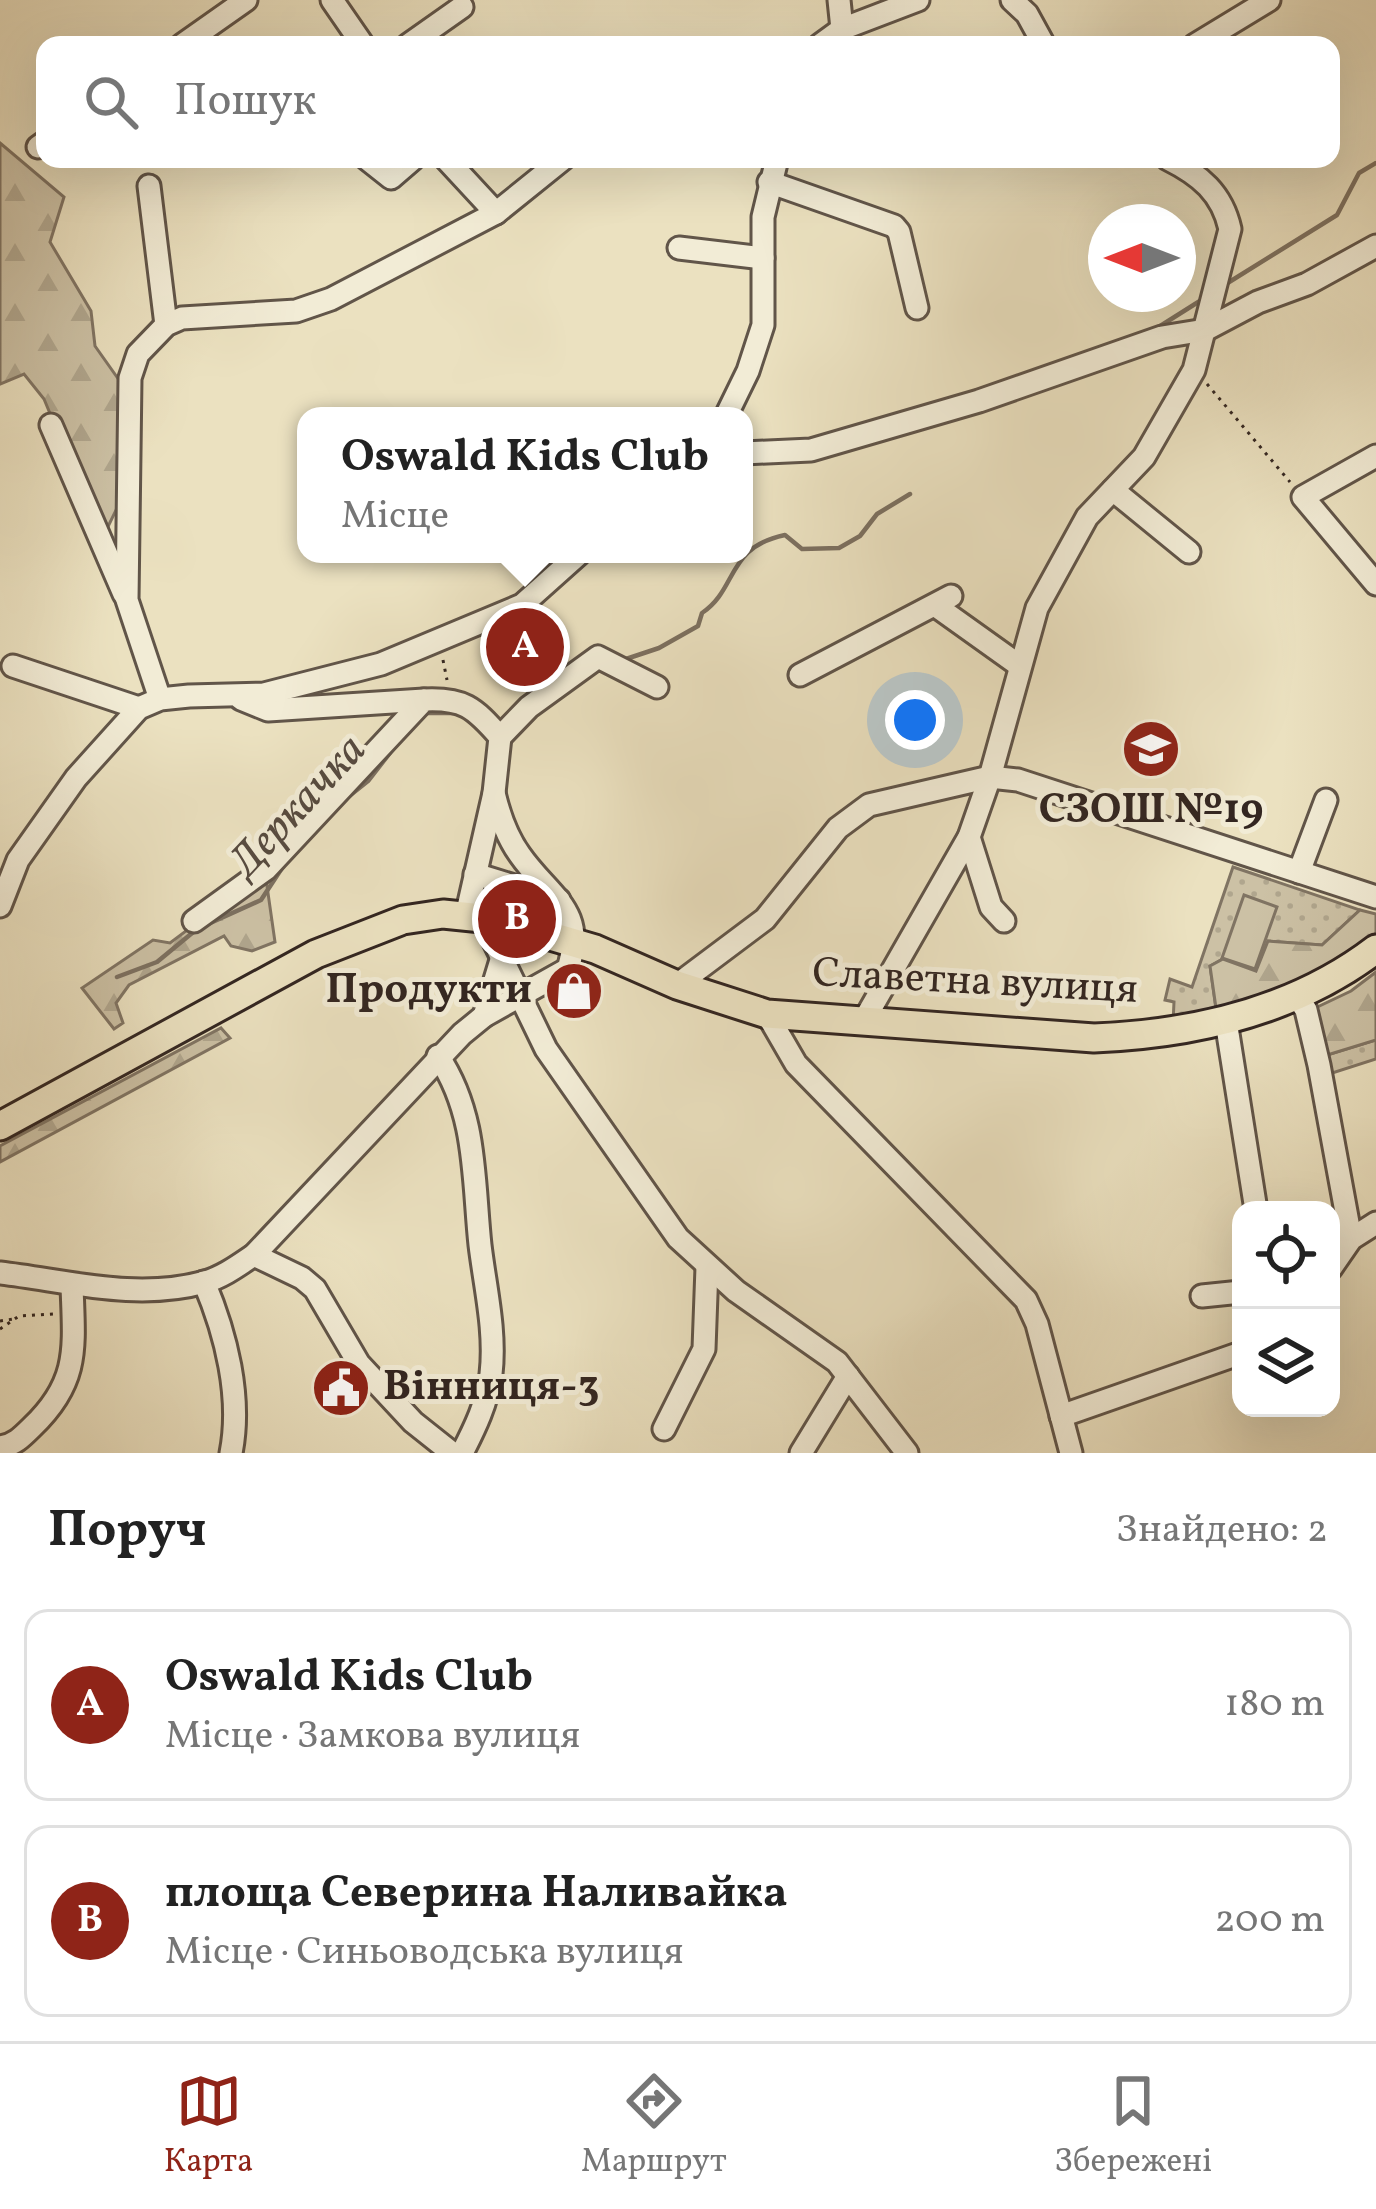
<!DOCTYPE html>
<html lang="uk">
<head>
<meta charset="utf-8">
<style>
	body { margin:0; font-family:Vollkorn,serif; background:#f2f2f2; color:#222 }
	.controls { position:absolute; right:36px; bottom:36px; display:grid; overflow:hidden; border-radius:24px; box-shadow:0 12px 48px #0002 }
	.controls button { width:108px; height:108px; display:grid; place-items:center; padding:0; border:0; border-bottom:3px solid #e0e0e0; background:#fff; color:#222; font:60px sans-serif }
	.compass { position:absolute; left:1088px; top:204px; width:108px; height:108px; border-radius:50%; background:#fff; box-shadow:0 12px 48px #0002; rotate:270deg }
	.you { position:absolute; left:915px; top:720px; width:42px; height:42px; margin:-30px; border:9px solid #fff; border-radius:50%; background:#1a73e8; box-shadow:0 0 0 18px #1a73e833 }
	.badge { display:grid; place-items:center; width:78px; height:78px; border-radius:50%; background:#8f2418; color:#fff; font-size:39px; font-weight:700 }
	.pin { position:absolute; translate:-50% -50%; border:6px solid #fff; box-shadow:0 3px 12px #0006 }
	.popup { position:absolute; left:297px; top:407px; width:456px; height:156px; box-sizing:border-box; display:grid; place-content:center; border-radius:24px; background:#fff; filter:drop-shadow(0 3px 9px #0005); font-size:39px; white-space:nowrap; color:#767676 }
	.popup b { font-size:45px; color:#222 }
	.popup::after { content:''; position:absolute; left:50%; top:100%; margin-left:-24px; border:24px solid transparent; border-top-color:#fff }
	.list { margin:0; padding:0; list-style:none }
	h2 { display:flex; justify-content:space-between; align-items:center; height:156px; margin:0; padding:0 48px; font-size:51px }
	h2 small { font-size:39px; font-weight:400; color:#767676 }
	.list li { display:grid; grid-template-columns:78px 1fr auto; gap:36px; align-items:center; box-sizing:border-box; height:192px; margin:0 24px 24px; padding:0 24px; border:3px solid #e0e0e0; border-radius:24px }
	.list b { display:block; font-size:45px; white-space:nowrap }
	.list p { margin:0; font-size:39px; white-space:nowrap; color:#767676 }
	.list em { font-size:39px; font-style:normal; color:#767676 }
	.icon { flex:none; width:66px; height:66px; fill:none; stroke:currentColor; stroke-width:2; stroke-linecap:round; stroke-linejoin:round }
	.map { position:relative; flex:none; width:1376px; height:1453px; overflow:hidden }
	.search { position:absolute; background:#fff; box-shadow:0 12px 48px #0002; left:36px; right:36px; top:36px; height:132px; display:flex; align-items:center; gap:30px; box-sizing:border-box; padding:0 42px; border-radius:24px; color:#767676; font-size:45px }
	.sheet { height:588px; background:#fff }
	nav { display:flex; justify-content:space-around; align-items:center; box-sizing:border-box; height:168px; border-top:3px solid #e0e0e0; background:#fff; font-size:33px; color:#767676 }
	nav a { display:grid; justify-items:center; gap:6px }
	nav .on { color:#8f2418 }
	.map>svg:first-child { display:block }
	.grass { fill:url(#grass-dots); stroke:#807463; stroke-width:3 }
	.forest { fill:url(#forest-firs); stroke:#807463; stroke-width:3 }
	.garden { fill:#ccc1a5; stroke:#807463; stroke-width:3 }
	.lines { fill:none; stroke-linecap:round; stroke-linejoin:round }
	.stream { stroke:#7c7060; stroke-width:4.5 }
	.minor-casing { stroke:#615549; stroke-width:27 }
	.major-casing { stroke:#332621; stroke-width:33 }
	.path { stroke:#332621; stroke-width:3; stroke-dasharray:3 6; stroke-linecap:butt }
	.minor { stroke:#f2ecd6; stroke-width:21 }
	.major { stroke:#ebe1c0; stroke-width:27 }
	.labels { text-anchor:middle; dominant-baseline:central; stroke-width:10; stroke-linejoin:round; paint-order:stroke }
	.poi-label { font-size:42px; font-weight:bold; fill:#332621; stroke:#f2ecd6 }
	.street-label { font-size:42px; fill:#332621; stroke:#f2ecd6 }
	.water-label { font-size:45px; font-style:italic; fill:#574b40; stroke:#f2ecd6 }
</style>
</head>
<body>
<div class="map">
<svg width="1376" height="1453" viewBox="0 0 1376 1453">
	<defs>
		<pattern id="grass-dots" width="8" height="8" patternUnits="userSpaceOnUse" patternTransform="scale(3)"><rect width="8" height="8" fill="#ccc1a5"/><path d="M2 2h.1M6 6h.1" fill="none" stroke="#b0a68e" stroke-width="1.8" stroke-linecap="round"/></pattern>
		<pattern id="forest-firs" width="22" height="20" patternUnits="userSpaceOnUse" patternTransform="scale(3)"><rect width="22" height="20" fill="#ccc1a5"/><path d="M5 1l3.5 6h-7zM16 11l3.5 6h-7z" fill="#b0a68e"/></pattern>
	</defs>
	<rect width="100%" height="100%" fill="#ebe1c0"/>
	<filter id="stains"><feTurbulence type="fractalNoise" baseFrequency=".00167" numOctaves="4"/><feColorMatrix values="0 0 0 0 .2 0 0 0 0 .09 0 0 0 0 .02 0 0 0 .5 -.17"/></filter>
	<radialGradient id="worn" r=".72"><stop offset=".6" stop-color="#630" stop-opacity="0"/><stop offset="1" stop-color="#630" stop-opacity=".3"/></radialGradient>
	<g class="grass">
		<path d="M1233,867l127,43 -38,35 -54,-4 -12,30 -33,-12 -13,7 7,50 -44,7 1,-21 -9,-2 5,-21 22,8z"/>
		<path d="M1376,1040v19l-50,16 -2,-19z"/>
	</g>
	<g class="forest">
		<path d="M0,143l64,54 -14,45 41,69 4,35 24,34 -1,126 -16,33 -58,-140 -20,-25 -24,10z"/>
		<path d="M265,872l10,70 -23,9 -21,-5 -7,-10 -95,49 -13,18 7,20 -9,6 -32,-41 71,-48 17,3z"/>
		<path d="M1360,910l16,4v19c-47,38 -102,63 -160,75l-6,-42 13,-7 33,12 12,-30 54,4z"/>
		<path d="M1376,972v68l-52,16 -15,-45 42,-20z"/>
		<path d="M221,1028l9,10 -230,124v-16z"/>
	</g>
	<path class="garden" d="M1244,895l33,12 -22,62 -33,-11z"/>
	<g class="lines">
		<g class="stream">
			<path d="M1226,284l111,-69 22,-42 17,-10"/>
			<path d="M1157,328l46,-29"/>
			<path d="M623,660l36,-12 39,-22 4,-13c36,-24 24,-66 83,-78l17,14 37,-1 21,-12 17,-22 33,-20"/>
			<path d="M423,713h30"/>
			<path d="M343,801l25,-20 32,-41"/>
			<path d="M117,977l40,-15 40,-33 64,-29 25,-38"/>
		</g>
		<g class="minor-casing">
			<g id="minor">
				<path d="M332,0l31,45"/>
				<path d="M839,0l3,29"/>
				<path d="M1012,0l15,14 17,31"/>
				<path d="M182,45l64,-45"/>
				<path d="M408,45l54,-38"/>
				<path d="M820,45l22,-16 76,-29"/>
				<path d="M1195,45l74,-45"/>
				<path d="M38,147l7,-5"/>
				<path d="M367,159l24,19 22,-19"/>
				<path d="M446,159l50,54"/>
				<path d="M769,182l125,44 5,6 18,76"/>
				<path d="M149,186l17,139"/>
				<path d="M679,248l84,10"/>
				<path d="M726,416l22,-45 15,-46v-108l14,-58"/>
				<path d="M51,425l73,169"/>
				<path d="M744,453l67,-3 168,-49 183,-64 43,-7 53,-28 49,-18 69,-38"/>
				<path d="M1376,456l-73,41 73,87"/>
				<path d="M1113,490l76,62"/>
				<path d="M936,606l84,60"/>
				<path d="M13,666l126,42"/>
				<path d="M800,675l151,-79"/>
				<path d="M160,699l-33,-99 3,-222 8,-24 28,-29 16,-7 114,-7 35,-12 165,-86 67,-54"/>
				<path d="M241,699l27,11 156,-10"/>
				<path d="M500,737l29,-30 69,-50 59,30"/>
				<path d="M969,837l22,70 13,14"/>
				<path d="M1299,872l27,-72"/>
				<path d="M475,874l84,26"/>
				<path d="M0,906l18,-46 58,-82 63,-70 21,-9 29,-3 75,-2 117,-30 141,-59 57,-51"/>
				<path d="M482,917l64,132 132,189 58,53 101,71 70,91"/>
				<path d="M194,921l72,-52 158,-169c39,-2 50,7 76,37l-6,56 -28,123"/>
				<path d="M677,985l88,-66 73,-91 31,-23 121,-28 28,3 358,117"/>
				<path d="M1297,996l9,14 13,55 32,174"/>
				<path d="M767,1014l29,50 230,236 11,24 34,129"/>
				<path d="M484,1016l17,-56"/>
				<path d="M1226,1021l30,189"/>
				<path d="M863,1022l106,-185 21,-60 47,-169 50,-91 57,-60 50,-87 36,-141c-8,-36 -30,-54 -62,-70"/>
				<path d="M438,1056c39,58 35,122 42,189 5,42 16,86 11,129 -4,29 -16,54 -29,79"/>
				<path d="M254,1255l48,23 13,11 44,75 54,58 39,31"/>
				<path d="M1331,1268l20,-29 25,-16"/>
				<path d="M0,1273c68,8 137,28 205,9 18,-5 34,-17 49,-27l208,-221 22,-18 84,-47c19,-60 -18,-71 -48,-114 -13,-18 -21,-41 -26,-62"/>
				<path d="M204,1282c22,52 38,115 27,171"/>
				<path d="M1202,1296l39,-4"/>
				<path d="M1061,1416l180,-63"/>
				<path d="M664,1429l40,-80 3,-82"/>
				<path d="M0,1447c14,-2 21,-9 32,-20 48,-46 42,-80 40,-141"/>
				<path d="M801,1453l47,-77"/>
			</g>
		</g>
		<g class="major-casing">
			<path id="major" d="M0,1126l316,-172 87,-34 40,-6 49,5 103,30 82,36 90,29 327,24c101,-4 201,-27 282,-89"/>
		</g>
		<g class="path">
			<path d="M1207,384l83,98"/>
			<path d="M443,660l4,20"/>
			<path d="M0,1321l13,-2"/>
			<path d="M0,1329l19,-13 34,-2"/>
		</g>
		<use href="#minor" class="minor"/>
		<use href="#major" class="major"/>
	</g>
	<defs>
		<g id="school-disc" transform="scale(3)"><circle r="9.5" fill="#8f2418" stroke="#f2ecd6"/><path d="M0-5L7-2L0 1L-7-2ZM-4 1L0 2.5L4 1V4Q0 6-4 4Z" fill="#fff"/></g>
		<g id="shop-disc" transform="scale(3)"><circle r="9.5" fill="#8f2418" stroke="#f2ecd6"/><path d="M-5-2.5h2.3a2.7 3.5 0 0 1 5.4 0H5L5.5 6h-11ZM-1.5-2.5h3a1.5 2.3 0 0 0-3 0Z" fill="#fff"/></g>
		<g id="civic-disc" transform="scale(3)"><circle r="9.5" fill="#8f2418" stroke="#f2ecd6"/><path d="M-.6-6.5H3V-4.5H.6V-3L4-1V1h2V6H-6V1h2V-1L-.6-3ZM-1.2 2.5V6h2.4V2.5Z" fill="#fff"/></g>
	</defs>
	<g fill-rule="evenodd">
		<use href="#school-disc" x="1151" y="749"/>
		<use href="#shop-disc" x="574" y="991"/>
		<use href="#civic-disc" x="341" y="1388"/>
	</g>
	<g class="labels">
		<g class="poi-label">
			<text x="1151" y="811">СЗОШ №19</text>
			<text x="532" y="991" text-anchor="end">Продукти</text>
			<text x="383" y="1388" text-anchor="start">Вінниця-3</text>
		</g>
		<g class="street-label">
			<text transform="translate(975 983) rotate(3)">Славетна вулиця</text>
		</g>
		<g class="water-label">
			<text transform="translate(299 807) rotate(-47)">Деркачка</text>
		</g>
	</g>
	<rect width="100%" height="100%" filter="url(#stains)"/>
	<rect width="100%" height="100%" fill="url(#worn)"/>
</svg>
<div class="controls">
<button><svg class="icon" aria-label="locate" viewBox="0 0 24 24"><circle cx="12" cy="12" r="6"/><path d="M12 2v4M12 18v4M2 12h4M18 12h4"/></svg></button>
<button><svg class="icon" aria-label="layers" viewBox="0 0 24 24"><path d="M12 4l9 5-9 5-9-5zM3 14l9 5 9-5"/></svg></button>
</div>
<svg class="compass" viewBox="-18 -18 36 36"><path d="M0-13l5 13h-10z" fill="#e53935"/><path d="M0 13l5-13h-10z" fill="#767676"/></svg>
<div class="you"></div>
<div class="pin badge" style="left:525px;top:647px">A</div>
<div class="popup"><b>Oswald Kids Club</b>Місце</div>
<div class="pin badge" style="left:517px;top:919px">B</div>
<div class="search"><svg class="icon" aria-label="search" viewBox="0 0 24 24"><circle cx="10" cy="10" r="6"/><path d="M15 15l6 6"/></svg>Пошук</div>
</div>
<section class="sheet">
<h2>Поруч<small>Знайдено: 2</small></h2>
<ul class="list">
<li><span class="badge">A</span><div><b>Oswald Kids Club</b><p>Місце · Замкова вулиця</p></div><em>180 m</em></li>
<li><span class="badge">B</span><div><b>площа Северина Наливайка</b><p>Місце · Синьоводська вулиця</p></div><em>200 m</em></li>
</ul>
</section>
<nav>
<a class="on"><svg class="icon" aria-label="map" viewBox="0 0 24 24"><path d="M3 6l6-2 6 2 6-2v14l-6 2-6-2-6 2zM9 4v14M15 6v14"/></svg>Карта</a>
<a><svg class="icon" aria-label="directions" viewBox="0 0 24 24"><path d="M12 3l9 9-9 9-9-9zM9 14v-3h6M13 9l2 2-2 2"/></svg>Маршрут</a>
<a><svg class="icon" aria-label="saved" viewBox="0 0 24 24"><path d="M7 4h10v16l-5-4-5 4z"/></svg>Збережені</a>
</nav>
</body>
</html>
